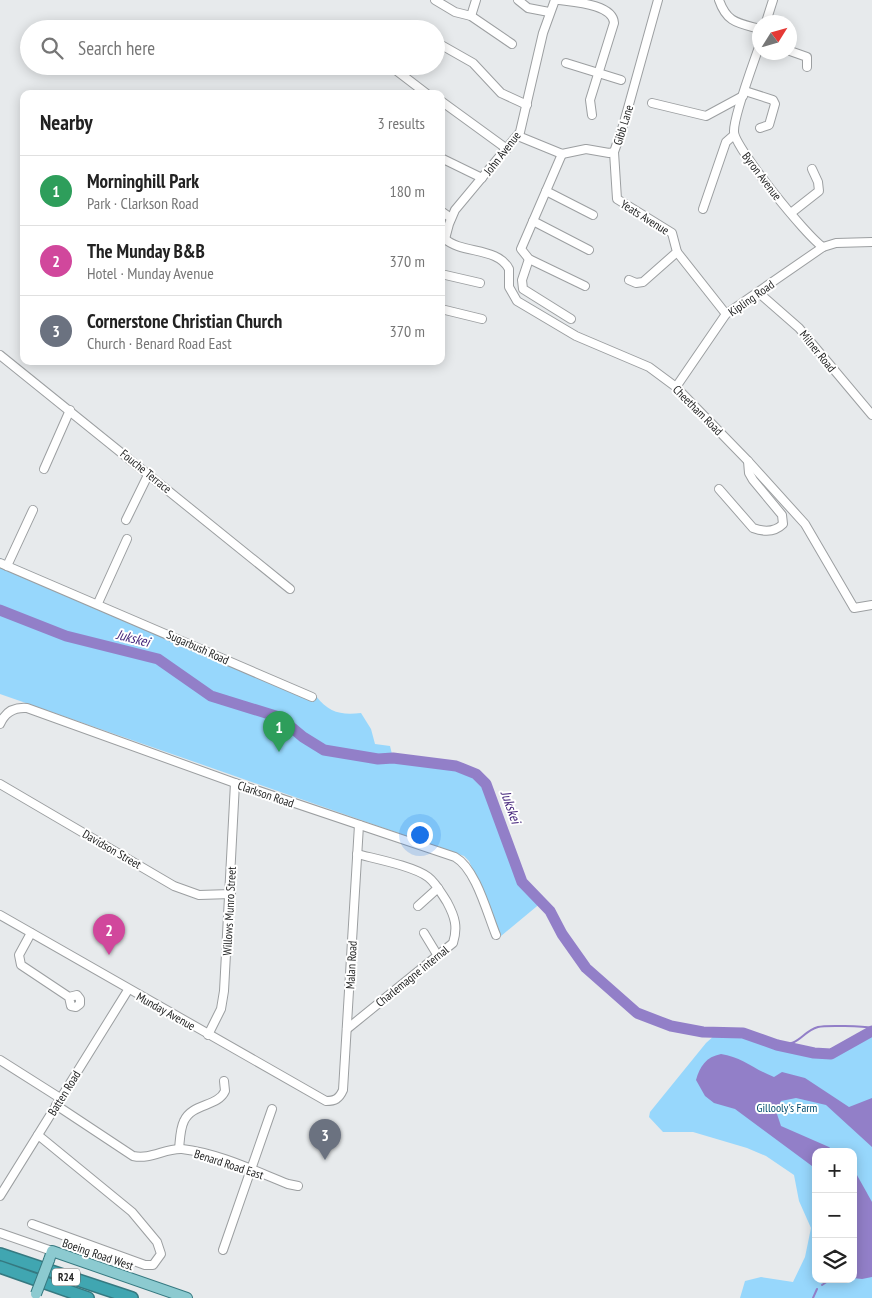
<!DOCTYPE html>
<html lang="en">
<head>
<meta charset="utf-8">
<style>
	body { margin:0; font-family:"PT Sans Narrow",sans-serif; background:#f2f2f2; color:#222 }
	.controls { position:absolute; right:15px; bottom:15px; display:grid; overflow:hidden; border-radius:10px; box-shadow:0 2px 12px #0003 }
	.controls button { width:45px; height:45px; display:grid; place-items:center; padding:0; border:0; border-bottom:1px solid #e0e0e0; background:#fff; color:#222; font:25px sans-serif }
	.compass { position:absolute; left:752px; top:15px; width:45px; height:45px; border-radius:50%; background:#fff; box-shadow:0 2px 12px #0003; rotate:53deg }
	.you { position:absolute; left:419px; top:834px; width:18px; height:18px; margin:-12px; border:4px solid #fff; border-radius:50%; background:#1a73e8; box-shadow:0 0 0 8px #1a73e833 }
	.badge { display:grid; place-items:center; width:32px; height:32px; border-radius:50%; background:#bd2e31; color:#fff; font-size:16px; font-weight:700 }
	.pin { position:absolute; translate:-50% -41px; filter:drop-shadow(0 1px 2px #0008) }
	.pin::after { content:''; position:absolute; top:26px; width:18px; height:15px; background:inherit; clip-path:polygon(0 0,100% 0,50% 100%) }
	.list { margin:0; padding:0; list-style:none }
	h2 { display:flex; justify-content:space-between; align-items:center; height:65px; margin:0; padding:0 20px; font-size:21px }
	h2 small { font-size:16px; font-weight:400; color:#767676 }
	.list li { display:grid; grid-template-columns:32px 1fr auto; gap:15px; align-items:center; box-sizing:border-box; height:70px; padding:0 20px; border-top:1px solid #e0e0e0 }
	.list b { display:block; font-size:19px; white-space:nowrap }
	.list p { margin:0; font-size:16px; white-space:nowrap; color:#767676 }
	.list em { font-size:16px; font-style:normal; color:#767676 }
	.icon { flex:none; width:28px; height:28px; fill:none; stroke:currentColor; stroke-width:2; stroke-linecap:round; stroke-linejoin:round }
	.map { position:relative; flex:none; width:872px; height:1298px; overflow:hidden }
	.search { position:absolute; background:#fff; box-shadow:0 2px 12px #0003; left:20px; top:20px; width:425px; height:55px; display:flex; align-items:center; gap:12px; box-sizing:border-box; padding:0 18px; border-radius:28px; color:#767676; font-size:19px }
	.panel { position:absolute; background:#fff; box-shadow:0 2px 12px #0003; left:20px; top:90px; width:425px; height:275px; border-radius:10px }
	.map>svg:first-child { display:block }
	.green { fill:#97d7fc; fill-rule:evenodd }
	.water { fill:#927fc8 }
	.lines { fill:none; stroke-linecap:round; stroke-linejoin:round }
	.stream { stroke:#927fc8; stroke-width:2 }
	.river { stroke:#927fc8; stroke-width:11 }
	.minor-casing { stroke:#9c9fa1; stroke-width:10 }
	.major-casing { stroke:#367980; stroke-width:12 }
	.highway-casing { stroke:#367980; stroke-width:14 }
	.minor { stroke:#fff; stroke-width:8 }
	.major { stroke:#8ccad0; stroke-width:10 }
	.highway { stroke:#40a6b1; stroke-width:11 }
	.major-bridge-casing { stroke:#367980; stroke-width:12; stroke-linecap:butt }
	.major-bridge { stroke:#8ccad0; stroke-width:10 }
	.labels { text-anchor:middle; dominant-baseline:central; stroke-width:4; stroke-linejoin:round; paint-order:stroke }
	.shield { fill:#fff; stroke:#666; stroke-width:1 }
	.shield-label { font-size:11px; font-weight:bold; fill:#242525 }
	.street-label { font-size:12px; fill:#242525; stroke:#fff }
	.park-label { font-size:12px; fill:#034e6e; stroke:#fff }
	.water-label { font-size:14px; font-style:italic; fill:#44257b; stroke:#fff }
</style>
</head>
<body>
<div class="map">
<svg width="872" height="1298" viewBox="0 0 872 1298">
	<rect width="100%" height="100%" fill="#e7eaec"/>
	<g class="green">
		<path d="M0,558l316,138c13,17 25,19 45,17l10,16 4,15 15,2 3,12c32,3 69,2 93,26l36,98 20,20 -41,34 -32,-75 -5,-5 -464,-162z"/>
		<path d="M730,1034l85,24 14,-1 43,-22v263h-132l5,-17 16,-4 32,5 12,-25 6,-29 -12,-27 -5,-26 -28,-19 -19,-8 -54,-16h-30l-14,-15 1,-5 56,-69 9,-8zM816,1152h37v127h-37z"/>
	</g>
	<g class="water">
		<path d="M721,1054c21,3 34,16 53,23l8,-5 23,6 44,29 23,-9v49l-46,-42 -30,-7 -15,3 -4,13 4,12 48,21 6,5h-19v21l-4,-7 -77,-57 -21,-6 -9,-7 -9,-16c4,-14 10,-23 25,-26z"/>
		<path d="M853,1168l19,34v75l-10,2 -9,-1z"/>
	</g>
	<g class="lines">
		<g class="stream">
			<path d="M777,1045c24,1 24,-13 41,-18 7,-2 46,-1 54,1"/>
			<path d="M822,1285l6,-4"/>
			<path d="M813,1298l4,-9"/>
		</g>
		<path class="river" d="M0,610l66,26 92,23 53,37 68,21 24,20 21,13 54,9 15,-1 63,8 20,8 10,10 36,98 28,29 12,23 24,34 51,45 34,13 32,6 40,1 34,12 37,8 17,1 41,-23"/>
		<g class="minor-casing">
			<g id="minor">
				<path d="M435,0l20,12 16,4 41,28"/>
				<path d="M518,0l10,8 21,4"/>
				<path d="M559,0c14,2 54,4 55,23l-24,77 2,15"/>
				<path d="M719,0c8,23 19,23 41,29"/>
				<path d="M471,16l5,-16"/>
				<path d="M766,22l7,-22"/>
				<path d="M410,27l2,2"/>
				<path d="M436,42l37,21 28,30 26,12"/>
				<path d="M760,44c-6,18 -27,73 -26,88 1,16 73,105 89,115"/>
				<path d="M790,51l17,6v10"/>
				<path d="M566,63l55,17"/>
				<path d="M397,71l30,23"/>
				<path d="M745,91l28,9 2,4 -6,21 -9,3"/>
				<path d="M441,101l66,48"/>
				<path d="M652,103l54,13 37,-20"/>
				<path d="M518,136l44,18 24,-5 23,4 5,-1 9,-26 35,-126"/>
				<path d="M614,152l3,47 55,34 5,19 -34,30 -7,1 -7,-3"/>
				<path d="M562,154l-41,95 8,10 56,27"/>
				<path d="M441,158l41,20"/>
				<path d="M546,191l47,24"/>
				<path d="M703,209l23,-67 8,-7"/>
				<path d="M441,211l10,7"/>
				<path d="M791,213l28,-22 -1,-9 -6,-13"/>
				<path d="M533,221l56,29"/>
				<path d="M445,239c17,15 53,8 64,30v18l8,14 59,35 73,31 27,20 72,74 57,63 49,84 18,-3"/>
				<path d="M445,239l4,-15 6,-14 65,-78 23,-99 12,-33"/>
				<path d="M677,252l49,62"/>
				<path d="M529,259l-7,21 1,9 48,30"/>
				<path d="M441,274l39,9"/>
				<path d="M759,293l40,35 73,87"/>
				<path d="M441,309l41,10"/>
				<path d="M0,355l290,234"/>
				<path d="M676,387l50,-73 97,-67 13,-4 36,-1"/>
				<path d="M44,469l26,-59"/>
				<path d="M719,489l34,39c11,4 22,4 30,-4l-1,-9 -29,-35 -4,-7 -1,-12"/>
				<path d="M126,520l23,-47"/>
				<path d="M0,563l312,134"/>
				<path d="M7,566l26,-56"/>
				<path d="M98,603l29,-64"/>
				<path d="M0,724c5,-12 14,-17 27,-16l208,75 220,74c21,12 32,56 41,78"/>
				<path d="M0,784l174,102 25,9 32,-1"/>
				<path d="M418,906l20,-18"/>
				<path d="M0,915l326,186c9,0 13,-2 17,-11l16,-265"/>
				<path d="M31,933l-12,22 2,10 48,32 2,9 5,1 4,-3v-5l-3,-4 -8,2"/>
				<path d="M424,933l14,23"/>
				<path d="M347,1029l106,-86c5,-16 2,-26 -6,-41 -6,-9 -11,-19 -19,-25 -15,-11 -52,-18 -71,-23"/>
				<path d="M208,1035l13,-26 3,-18 11,-208"/>
				<path d="M0,1060l60,38"/>
				<path d="M56,1105l77,51c18,4 32,-8 49,-7 36,4 73,22 106,35l10,2"/>
				<path d="M179,1149c1,-9 1,-20 5,-28 8,-18 34,-14 41,-30l-1,-10"/>
				<path d="M0,1196l128,-206"/>
				<path d="M32,1224l113,41h8l8,-11 -4,-12 -25,-30 -94,-77"/>
				<path d="M0,1233l52,18"/>
				<path d="M223,1250l49,-141"/>
			</g>
		</g>
		<g class="major-casing">
			<path id="major" d="M49,1260l3,-9 135,47"/>
		</g>
		<g class="highway-casing">
			<g id="highway">
				<path d="M0,1254l132,44"/>
				<path d="M0,1267l88,31"/>
			</g>
		</g>
		<use href="#minor" class="minor"/>
		<use href="#major" class="major"/>
		<use href="#highway" class="highway"/>
		<g class="major-bridge-casing">
			<path id="major-bridge" d="M36,1294l13,-34"/>
		</g>
		<use href="#major-bridge" class="major-bridge"/>
	</g>
	<g class="labels">
		<rect class="shield" x="52" y="1268.5" width="28" height="17" rx="4"/>
		<g class="shield-label">
			<text x="66" y="1277">R24</text>
		</g>
		<g class="street-label">
			<text transform="translate(623 125) rotate(-73)">Gibb Lane</text>
			<text transform="translate(502 153) rotate(-52)">John Avenue</text>
			<text transform="translate(762 176) rotate(53)">Byron Avenue</text>
			<text transform="translate(645 217) rotate(32)">Yeats Avenue</text>
			<text transform="translate(751 298) rotate(-35)">Kipling Road</text>
			<text transform="translate(818 351) rotate(51)">Milner Road</text>
			<text transform="translate(698 410) rotate(45)">Cheetham Road</text>
			<text transform="translate(146 471) rotate(39)">Fouche Terrace</text>
			<text transform="translate(198 647) rotate(24)">Sugarbush Road</text>
			<text transform="translate(266 794) rotate(19)">Clarkson Road</text>
			<text transform="translate(112 849) rotate(30)">Davidson Street</text>
			<text transform="translate(229 911) rotate(-87)">Willows Munro Street</text>
			<text transform="translate(351 965) rotate(-87)">Malan Road</text>
			<text transform="translate(412 976) rotate(-39)">Charlemagne internal</text>
			<text transform="translate(166 1011) rotate(29)">Munday Avenue</text>
			<text transform="translate(64 1093) rotate(-58)">Batten Road</text>
			<text transform="translate(229 1164) rotate(18)">Benard Road East</text>
			<text transform="translate(98 1254) rotate(19)">Boeing Road West</text>
		</g>
		<g class="park-label">
			<text x="787" y="1107">Gillooly's Farm</text>
		</g>
		<g class="water-label">
			<text transform="translate(133 638) rotate(14)">Jukskei</text>
			<text transform="translate(511 807) rotate(70)">Jukskei</text>
		</g>
	</g>
</svg>
<div class="controls">
<button>+</button>
<button>−</button>
<button><svg class="icon" aria-label="layers" viewBox="0 0 24 24"><path d="M12 4l9 5-9 5-9-5zM3 14l9 5 9-5"/></svg></button>
</div>
<svg class="compass" viewBox="-18 -18 36 36"><path d="M0-13l5 13h-10z" fill="#e53935"/><path d="M0 13l5-13h-10z" fill="#767676"/></svg>
<div class="you"></div>
<div class="pin badge" style="left:279px;top:752px;background:#2e9e5b">1</div>
<div class="pin badge" style="left:109px;top:955px;background:#d1479c">2</div>
<div class="pin badge" style="left:325px;top:1160px;background:#6b7280">3</div>
<div class="search"><svg class="icon" aria-label="search" viewBox="0 0 24 24"><circle cx="10" cy="10" r="6"/><path d="M15 15l6 6"/></svg>Search here</div>
<section class="panel">
<h2>Nearby<small>3 results</small></h2>
<ul class="list">
<li><span class="badge" style="background:#2e9e5b">1</span><div><b>Morninghill Park</b><p>Park · Clarkson Road</p></div><em>180 m</em></li>
<li><span class="badge" style="background:#d1479c">2</span><div><b>The Munday B&amp;B</b><p>Hotel · Munday Avenue</p></div><em>370 m</em></li>
<li><span class="badge" style="background:#6b7280">3</span><div><b>Cornerstone Christian Church</b><p>Church · Benard Road East</p></div><em>370 m</em></li>
</ul>
</section>
</div>
</body>
</html>
